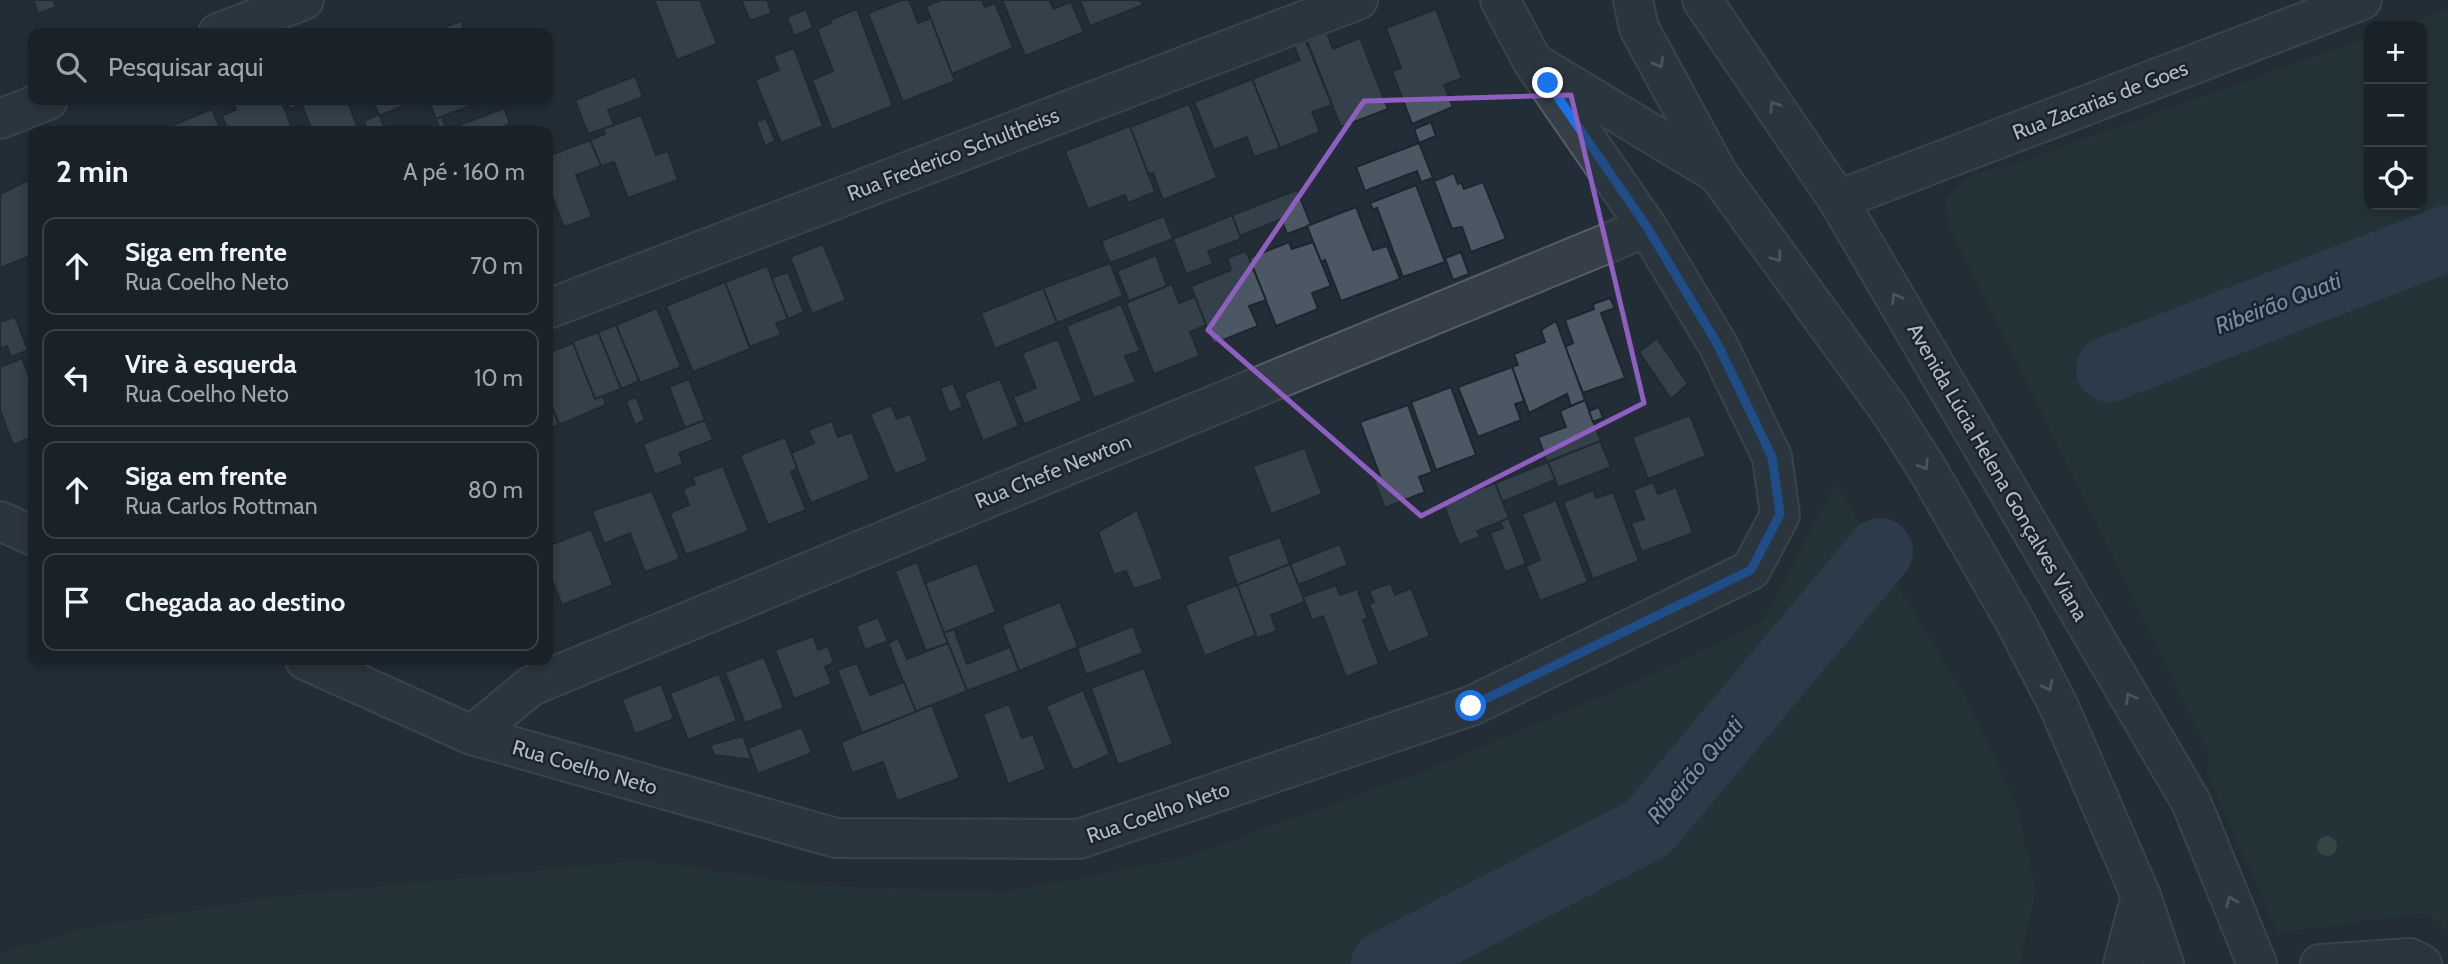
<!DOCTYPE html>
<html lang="pt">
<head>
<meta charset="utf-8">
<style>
	body { margin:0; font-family:Cabin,sans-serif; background:#232a31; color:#f1f3f6 }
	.controls { position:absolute; right:21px; top:21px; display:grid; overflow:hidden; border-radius:14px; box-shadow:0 4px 10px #0003 }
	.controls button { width:63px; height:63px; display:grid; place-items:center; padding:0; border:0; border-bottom:2px solid #383f46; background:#1a2229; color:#f1f3f6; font:35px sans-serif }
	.stop { position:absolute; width:21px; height:21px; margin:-16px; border:5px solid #1a73e8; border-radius:50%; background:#fff }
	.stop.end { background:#1a73e8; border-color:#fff; box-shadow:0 2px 7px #0008 }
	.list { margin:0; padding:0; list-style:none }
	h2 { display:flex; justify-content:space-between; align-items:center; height:91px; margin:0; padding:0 28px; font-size:30px }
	h2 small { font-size:23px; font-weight:400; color:#9fa4a8 }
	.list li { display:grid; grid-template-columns:46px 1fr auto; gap:21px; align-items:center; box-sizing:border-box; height:98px; margin:0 14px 14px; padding:0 14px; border:2px solid #383f46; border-radius:14px }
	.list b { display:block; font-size:26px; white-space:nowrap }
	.list p { margin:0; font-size:23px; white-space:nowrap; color:#9fa4a8 }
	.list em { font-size:23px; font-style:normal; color:#9fa4a8 }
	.icon { flex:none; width:38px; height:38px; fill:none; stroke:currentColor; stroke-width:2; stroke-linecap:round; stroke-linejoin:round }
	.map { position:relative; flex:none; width:2448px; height:964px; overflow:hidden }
	.search { position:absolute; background:#1a2229; box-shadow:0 4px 10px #0003; left:28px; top:28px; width:525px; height:77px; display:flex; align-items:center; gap:18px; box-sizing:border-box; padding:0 24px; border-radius:14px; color:#9fa4a8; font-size:26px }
	.panel { position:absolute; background:#1a2229; box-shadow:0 4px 10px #0003; left:28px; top:126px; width:525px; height:539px; border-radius:14px }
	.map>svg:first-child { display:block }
	.green { fill:#263a39 }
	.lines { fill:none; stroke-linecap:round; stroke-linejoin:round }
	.river { stroke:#394c60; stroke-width:66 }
	.building { fill:#4b5763; stroke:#1d262f; stroke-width:2 }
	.minor-casing { stroke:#545d66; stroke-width:42 }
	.tertiary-casing { stroke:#545d66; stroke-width:42 }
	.minor { stroke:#363f48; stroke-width:38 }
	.tertiary { stroke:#363f48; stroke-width:38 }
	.tree { fill:#4a6556 }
	.oneway { stroke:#7a838c }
	.route { stroke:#1a73e8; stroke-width:9 }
	.marked { fill:none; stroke:#8e5ec1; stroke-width:5; stroke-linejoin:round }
	.labels { text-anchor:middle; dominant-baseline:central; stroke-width:5; stroke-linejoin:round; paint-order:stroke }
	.street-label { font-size:21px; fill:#b1bac4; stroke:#1b242c }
	.water-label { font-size:23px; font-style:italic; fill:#738da6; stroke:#1b242c }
</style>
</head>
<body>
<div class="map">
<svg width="2448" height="964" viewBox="0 0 2448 964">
	<rect width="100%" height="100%" fill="#232d37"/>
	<g class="green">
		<path d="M2448,9v923l-21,-19 -149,20 -71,-159 2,-22 -259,-524 -5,-29 23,-22 54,-16 347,-124v168h53v-179h-21z"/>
		<path d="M1836,484l132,217 48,104 20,85 -17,74h-2019v-11l87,-25 187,-31 368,-37 179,26 182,6 173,-32 246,-88 220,-93 121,-58z"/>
	</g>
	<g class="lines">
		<g class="river">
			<path d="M2109,369l339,-131"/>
			<path d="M1384,964l264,-136 232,-277"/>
		</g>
	</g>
	<g class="building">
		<path d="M33,0h20l3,7 -18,7z"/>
		<path d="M654,0h46l17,44 -40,16z"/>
		<path d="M741,0h26l5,13 -22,8z"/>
		<path d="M902,0h7l9,23 13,-5 24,63 -52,21 -35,-89z"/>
		<path d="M941,0h41l3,7 10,-4 18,45 -61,26 -26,-68z"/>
		<path d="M1002,0h48l3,9 18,-7 13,30 -59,24z"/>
		<path d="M1080,0h61l2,5 -53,21z"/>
		<path d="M806,9l7,19 -19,8 -7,-19z"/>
		<path d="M857,9l36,97 -61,24 -20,-50 21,-9 -16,-42 14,-6 -1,-3z"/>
		<path d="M1436,9l26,69 -18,7 9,22 -41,17 -20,-53 9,-3 -15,-40z"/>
		<path d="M461,21l5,12h-37z"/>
		<path d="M1327,33l6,16 27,-11 28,71 -47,18 -34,-86z"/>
		<path d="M1306,41l26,64 -20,7 8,20 -40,16 -28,-69 48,-19 -6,-14z"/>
		<path d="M794,48l29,78 -42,17 -26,-63 24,-10 -6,-14z"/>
		<path d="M635,76l8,21 -35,13 6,15 -26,9 -13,-34z"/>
		<path d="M1252,79l28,69 -26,9 -7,-20 -33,13 -20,-48z"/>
		<path d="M241,100h40l12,31h-48l-1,-3 -16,3 -6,-16 14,-5 -3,-7z"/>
		<path d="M286,100h61l12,31h-47l-10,-26 -12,4z"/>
		<path d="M373,100h45l-39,16z"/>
		<path d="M428,100h57l-49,19z"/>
		<path d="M1189,104l28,74 -54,22 -10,-27 -5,1 -18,-47z"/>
		<path d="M504,108l6,16 -17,7h-53l-4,-12 6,-2 5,13z"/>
		<path d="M212,109l9,22h-52l-1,-4z"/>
		<path d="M379,114l7,17h-19l-3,-10z"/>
		<path d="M641,115l15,40 12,-4 10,29 -50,18 -14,-36 -13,4 -11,-26 15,-6 -2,-5z"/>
		<path d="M766,118l9,23 -10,5 -9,-24z"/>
		<path d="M1431,122l5,14 -17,7 -5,-14z"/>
		<path d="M1130,126l25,66 -27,11 -3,-8 -37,14 -23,-58z"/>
		<path d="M590,140l11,26 -25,9 16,42 -28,10 -16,-42v-29z"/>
		<path d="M1419,143l14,35 -12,4 -4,-11 -52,20 -9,-24z"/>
		<path d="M1454,173l4,11 3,-2 3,7 19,-7 23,57 -35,13 -9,-25 -10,2 -18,-48z"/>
		<path d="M29,180l4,10v65l-33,13v-74z"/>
		<path d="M1416,185l29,77 -42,15 -26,-69 -4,2 -3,-7z"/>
		<path d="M1297,190l14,35 -24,9 -6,-15 -41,17 -8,-21z"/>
		<path d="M1356,207l17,43 14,-4 13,33 -59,22 -16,-41 -4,2 -14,-36z"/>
		<path d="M1232,215l9,24 -33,12 5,13 -27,10 -13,-35z"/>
		<path d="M1164,216l9,23 -63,24 -9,-22z"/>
		<path d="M1289,242l3,7 21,-7 18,44 -19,7 6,16 -42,17 -27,-68z"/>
		<path d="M823,244l23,56 -34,14 -22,-57z"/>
		<path d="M1246,251l20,49 -17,6 9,20 -45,18 -22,-58 40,-16 -4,-12z"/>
		<path d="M1461,252l8,22 -16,6 -8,-22z"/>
		<path d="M1156,255l11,31 -38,15 -12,-30z"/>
		<path d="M1110,263l13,33 -66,27 -14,-35z"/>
		<path d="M767,266l21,53 -12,4 5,12 -31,12 -25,-65z"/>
		<path d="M788,272l16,40 -16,7 -16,-41z"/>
		<path d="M725,282l25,67 -57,23 -27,-66z"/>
		<path d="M1172,284l7,19 16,-6 11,28 -16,7 10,24 -46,18 -28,-71z"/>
		<path d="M1043,288l14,35 -62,26 -14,-36z"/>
		<path d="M1610,298l5,10 -14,5 24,65 -42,15 -18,-46 8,-4 -8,-23 29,-11 -1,-5z"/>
		<path d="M1121,304l19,47 -15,5 11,26 -42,16 -28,-72z"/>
		<path d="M657,308l24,59 -41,16 -24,-58z"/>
		<path d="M15,317l13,33 -17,7 -4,-11 -7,3v-27z"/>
		<path d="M1556,321l29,79 -14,6 -4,-12 -38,19 -17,-46 6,-2 -4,-11 31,-12 -4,-12z"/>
		<path d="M616,325l23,56 -18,8 -23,-57z"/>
		<path d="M598,332l23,57 -26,10 -23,-57z"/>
		<path d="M1657,338l31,46 -17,15 -32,-47z"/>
		<path d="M1058,339l24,62 -58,23 -11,-27 23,-9 -14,-35z"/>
		<path d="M573,343l22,56 8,-3 3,9 -47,20 -11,-29v-43z"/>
		<path d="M22,358l11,30v49l-20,8 -13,-35v-43z"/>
		<path d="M1512,367l12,34 -9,3 6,16 -43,17 -20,-50z"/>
		<path d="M689,379l16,41 -20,8 -16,-41z"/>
		<path d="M1000,379l19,47 -36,15 -19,-48z"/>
		<path d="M953,383l10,24 -14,6 -9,-25z"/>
		<path d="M1451,387l25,68 -40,15 -25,-68z"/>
		<path d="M548,396l11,29 -11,4z"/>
		<path d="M636,397l9,23 -10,5 -9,-24z"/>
		<path d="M1585,400l16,41 -54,21 -9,-25 28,-10 -6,-16z"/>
		<path d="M891,405l6,14 13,-5 18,47 -33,13 -25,-60z"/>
		<path d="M1408,405l24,67 -13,5 6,15 -40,16 -12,-30 7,-2 -20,-54z"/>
		<path d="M1599,407l4,11 -10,4 -4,-11z"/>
		<path d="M1690,415l16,41 -58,23 -16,-42z"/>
		<path d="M705,420l8,20 -34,13 4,11 -28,11 -12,-31z"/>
		<path d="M832,421l6,16 14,-5 18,47 -59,24 -20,-50 23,-10 -6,-13z"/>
		<path d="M785,437l12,31 -6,4 15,38 -38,15 -28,-70z"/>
		<path d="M1600,441l11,26 -53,21 -10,-26z"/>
		<path d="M1305,448l17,46 -51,20 -18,-48z"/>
		<path d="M1548,462l7,18 -53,22 -7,-19z"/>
		<path d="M723,466l26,65 -63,24 -16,-42 19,-8 -6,-16 12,-5 -3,-7z"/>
		<path d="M1653,482l5,12 18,-7 17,46 -51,19 -11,-29 13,-4 -11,-29z"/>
		<path d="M1495,483l14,35 -32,13 3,6 -21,8 -16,-42z"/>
		<path d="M1593,490l3,8 17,-6 26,69 -46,18 -30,-77z"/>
		<path d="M652,491l28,68 -35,13 -15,-39 -26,11 -12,-33z"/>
		<path d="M1556,500l32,82 -48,19 -14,-35 14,-6 -18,-46z"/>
		<path d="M1137,510l26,69 -29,10 -8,-18 -12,4 -16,-43z"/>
		<path d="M1509,518l17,46 -21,8 -15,-39 13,-5 -3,-6z"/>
		<path d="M591,529l22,56 -51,20 -14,-35v-24z"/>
		<path d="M1280,537l10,27 -53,21 -10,-29z"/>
		<path d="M1340,544l8,21 -50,20 -8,-21z"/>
		<path d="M917,562l31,81 -22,8 -31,-80z"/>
		<path d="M977,563l19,49 -52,21 -19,-50z"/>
		<path d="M1290,564l15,38 -34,13 6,16 -20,7 -20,-53z"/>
		<path d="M1391,583l4,12 16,-7 19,48 -42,17 -19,-49 5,-2 -5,-11z"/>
		<path d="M1237,585l19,50 -51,21 -20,-51z"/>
		<path d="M1336,585l4,10 17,-6 11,29 -5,2 16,44 -33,13 -23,-61 -11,4 -9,-23z"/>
		<path d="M1060,602l18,45 -59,24 -17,-46z"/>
		<path d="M878,617l10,24 -23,9 -9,-24z"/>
		<path d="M1133,626l10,27 -57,22 -9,-27z"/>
		<path d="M954,629l13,35 43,-17 9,24 -52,20 -23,-58z"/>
		<path d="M813,636l5,14 10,-4 6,17 -9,4 7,17 -38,15 -19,-49z"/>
		<path d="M898,638l9,21 41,-16 19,48 -52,21 -27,-69z"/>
		<path d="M764,657l20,51 -39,15 -20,-51z"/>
		<path d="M857,663l13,32 34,-13 12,30 -54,21 -25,-63z"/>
		<path d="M1144,668l29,76 -55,21 -27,-77z"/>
		<path d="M719,674l18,47 -49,19 -18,-47z"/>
		<path d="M661,684l13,35 -39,15 -13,-35z"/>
		<path d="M1083,690l27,64 -37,17 -27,-65z"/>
		<path d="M1009,704l13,34 11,-4 13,35 -38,15 -25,-70z"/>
		<path d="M932,705l28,73 -63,23 -14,-39 -31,11 -11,-31z"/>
		<path d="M802,727l10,26 -54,21 -10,-26z"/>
		<path d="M743,736l9,24 -38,-5 -4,-10z"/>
	</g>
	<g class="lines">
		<g class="minor-casing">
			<g id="minor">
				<path d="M218,33l86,-33"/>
				<path d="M0,119l48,-19"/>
				<path d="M1838,200l524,-200"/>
				<path d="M548,309l810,-309"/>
				<path d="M0,521l33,15"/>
				<path d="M305,660l167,75 364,103 243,1 392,-133 280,-136 29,-55 -8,-58 -54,-112 -71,-118 -114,-165"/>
				<path d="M472,735l59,-49 1116,-459"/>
				<path d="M2123,964l18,-68"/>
				<path d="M2320,964l90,-6 12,6"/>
			</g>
		</g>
		<g class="tertiary-casing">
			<g id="tertiary">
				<path d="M1500,0l33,62 185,112"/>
				<path d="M1633,0l6,28 79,146 170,234 38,59 91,158 42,82 82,189 23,68"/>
				<path d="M1702,0l136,200 353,602 66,162"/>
			</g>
		</g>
		<use href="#minor" class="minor"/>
		<use href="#tertiary" class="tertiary"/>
	</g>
	<circle class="tree" cx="2327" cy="846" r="10"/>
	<defs><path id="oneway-chevron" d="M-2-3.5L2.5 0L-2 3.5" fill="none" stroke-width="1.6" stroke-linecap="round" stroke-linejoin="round" transform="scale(1.75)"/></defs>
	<g class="oneway">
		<use href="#oneway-chevron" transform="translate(1659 63) rotate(61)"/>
		<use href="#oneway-chevron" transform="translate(1774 106) rotate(-124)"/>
		<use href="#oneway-chevron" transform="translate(1777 257) rotate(54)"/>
		<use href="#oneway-chevron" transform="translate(1896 298) rotate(-120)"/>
		<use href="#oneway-chevron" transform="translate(1924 465) rotate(58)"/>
		<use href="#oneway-chevron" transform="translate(2048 686) rotate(63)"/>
		<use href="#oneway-chevron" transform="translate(2130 698) rotate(-120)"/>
		<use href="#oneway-chevron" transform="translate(2231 901) rotate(-112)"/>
	</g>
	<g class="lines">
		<path class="route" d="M1471,706l280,-136 29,-56 -8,-57 -54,-112 -71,-118 -99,-144"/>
	</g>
	<path d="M0 0H2448V964H0ZM1571,95l73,308 -223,113 -213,-186 156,-229z" fill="#232d37" fill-opacity=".55" fill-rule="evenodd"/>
	<path class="marked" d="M1571,95l73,308 -223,113 -213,-186 156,-229z"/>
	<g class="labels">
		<g class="street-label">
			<text transform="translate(2100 100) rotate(-21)">Rua Zacarias de Goes</text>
			<text transform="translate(953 154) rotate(-21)">Rua Frederico Schultheiss</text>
			<text transform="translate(1053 471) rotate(-22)">Rua Chefe Newton</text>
			<text transform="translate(1998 472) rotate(60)">Avenida Lúcia Helena Gonçalves Viana</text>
			<text transform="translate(585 767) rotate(16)">Rua Coelho Neto</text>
			<text transform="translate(1158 812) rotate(-19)">Rua Coelho Neto</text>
		</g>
		<g class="water-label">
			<text transform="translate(2278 303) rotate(-21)">Ribeirão Quati</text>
			<text transform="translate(1695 770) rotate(-49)">Ribeirão Quati</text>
		</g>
	</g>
</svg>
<div class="controls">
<button>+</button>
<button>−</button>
<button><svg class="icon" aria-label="locate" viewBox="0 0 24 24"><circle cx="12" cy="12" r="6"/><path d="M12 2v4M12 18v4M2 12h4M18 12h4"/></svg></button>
</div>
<div class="stop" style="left:1471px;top:706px"></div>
<div class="stop end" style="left:1548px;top:83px"></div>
<div class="search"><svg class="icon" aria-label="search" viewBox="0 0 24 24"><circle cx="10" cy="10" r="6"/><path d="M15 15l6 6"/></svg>Pesquisar aqui</div>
<section class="panel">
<h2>2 min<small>A pé · 160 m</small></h2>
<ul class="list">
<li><svg class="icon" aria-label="ahead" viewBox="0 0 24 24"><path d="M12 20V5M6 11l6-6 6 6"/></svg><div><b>Siga em frente</b><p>Rua Coelho Neto</p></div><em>70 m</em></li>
<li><svg class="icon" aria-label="left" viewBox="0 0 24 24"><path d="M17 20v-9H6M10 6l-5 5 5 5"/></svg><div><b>Vire à esquerda</b><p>Rua Coelho Neto</p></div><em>10 m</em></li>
<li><svg class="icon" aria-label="ahead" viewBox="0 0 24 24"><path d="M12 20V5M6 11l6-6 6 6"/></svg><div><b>Siga em frente</b><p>Rua Carlos Rottman</p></div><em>80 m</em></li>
<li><svg class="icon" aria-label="arrive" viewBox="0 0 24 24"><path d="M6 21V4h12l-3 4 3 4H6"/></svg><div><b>Chegada ao destino</b></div></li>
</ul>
</section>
</div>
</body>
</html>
